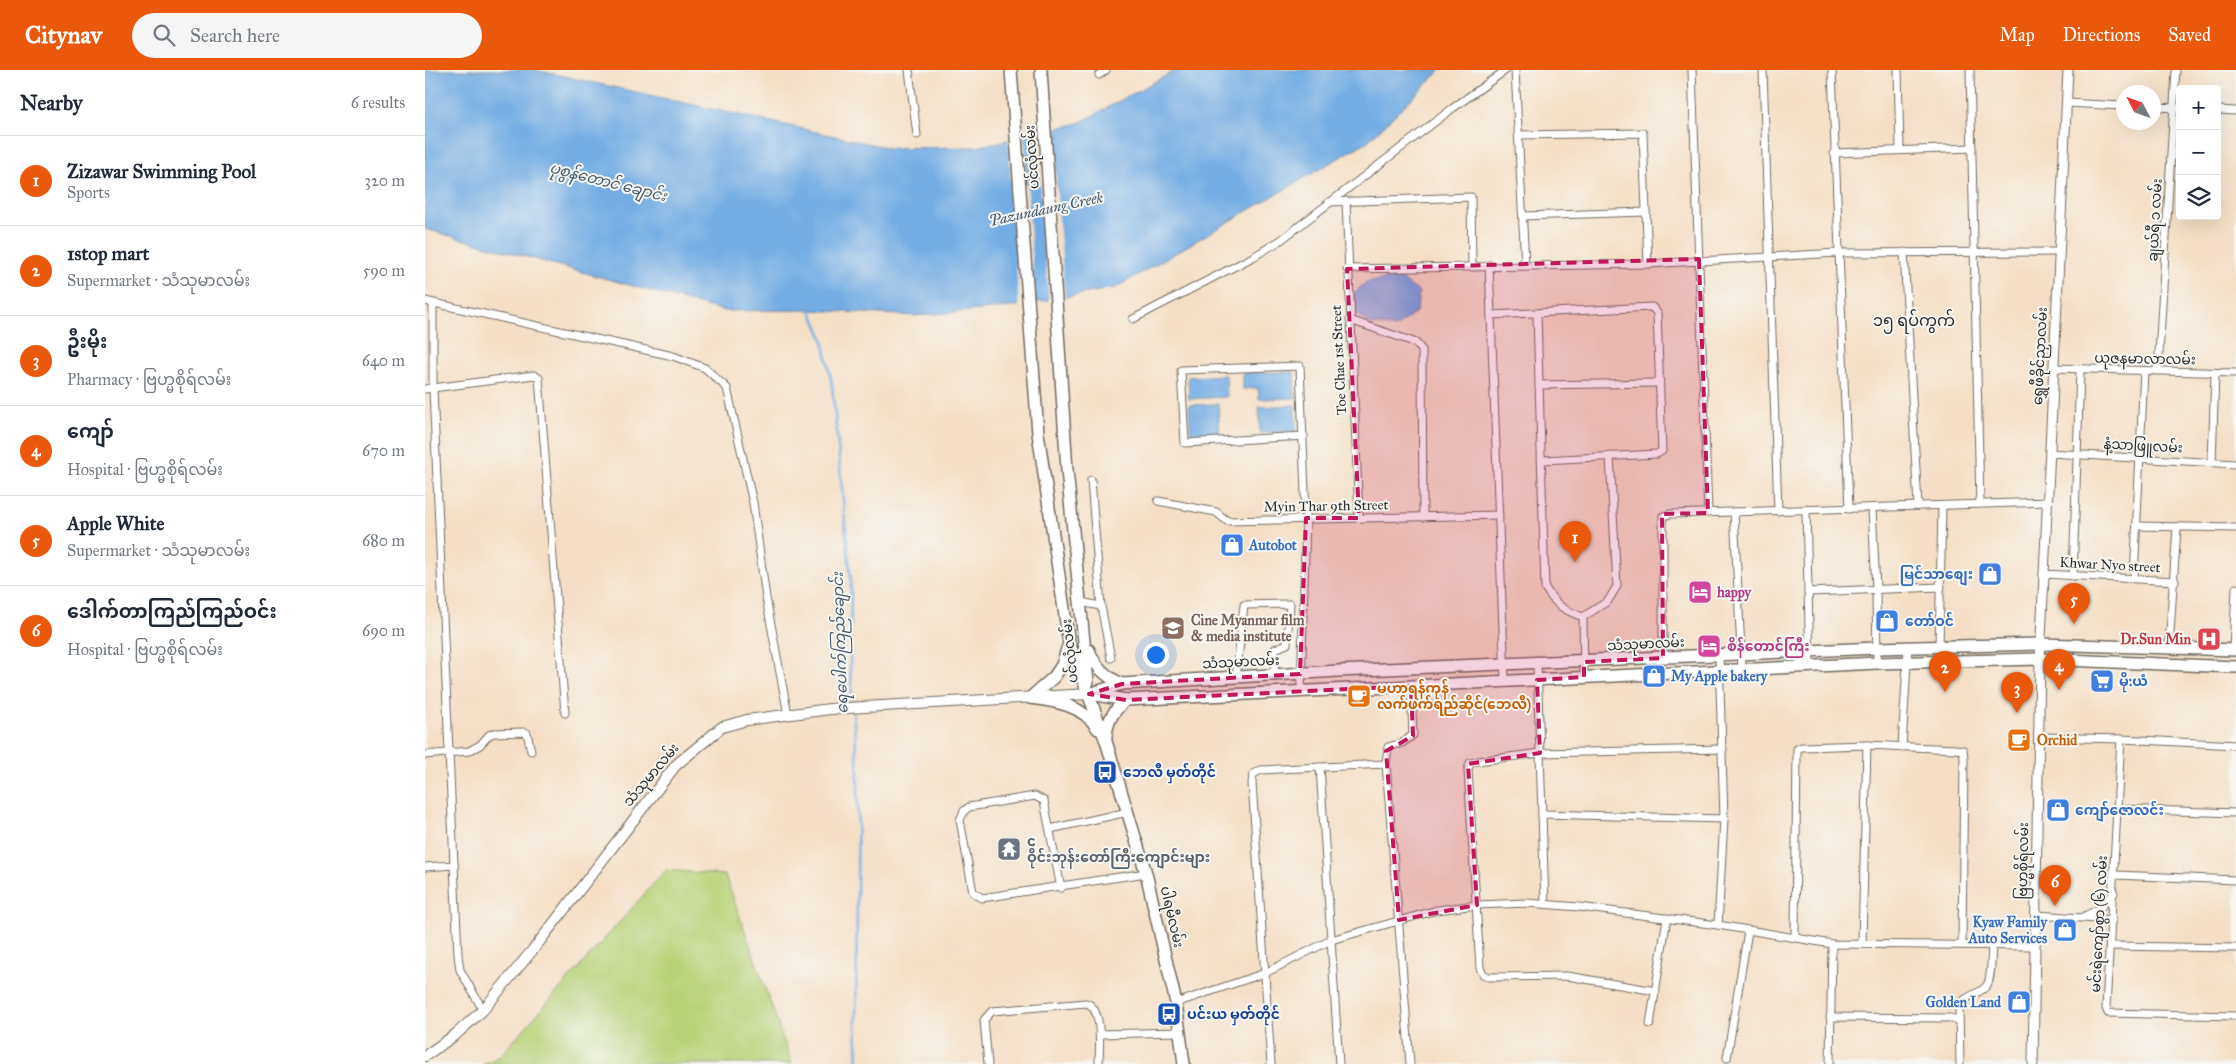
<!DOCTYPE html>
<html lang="en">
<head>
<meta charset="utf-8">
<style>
	body { margin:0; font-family:"IM FELL Great Primer","Noto Sans Myanmar",serif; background:#f6f6f7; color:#1f2937 }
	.controls { position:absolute; right:15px; top:15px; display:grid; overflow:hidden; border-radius:5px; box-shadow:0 5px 20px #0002 }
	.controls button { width:45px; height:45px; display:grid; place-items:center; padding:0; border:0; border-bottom:1px solid #e0e1e3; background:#fff; color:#1f2937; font:25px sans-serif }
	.compass { position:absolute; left:1691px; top:15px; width:45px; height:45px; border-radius:50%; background:#fff; box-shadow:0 5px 20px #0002; rotate:311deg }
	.you { position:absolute; left:730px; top:584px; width:18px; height:18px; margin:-12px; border:4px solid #fff; border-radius:50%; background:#1a73e8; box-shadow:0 0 0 8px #1a73e833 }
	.badge { display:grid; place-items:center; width:32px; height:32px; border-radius:50%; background:#ea580c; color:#fff; font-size:16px; font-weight:700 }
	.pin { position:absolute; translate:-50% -41px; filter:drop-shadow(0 1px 2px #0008) }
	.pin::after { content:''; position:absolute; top:26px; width:18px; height:15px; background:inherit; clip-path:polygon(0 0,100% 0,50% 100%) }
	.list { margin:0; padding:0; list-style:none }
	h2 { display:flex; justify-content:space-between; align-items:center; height:65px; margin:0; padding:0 20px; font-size:21px }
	h2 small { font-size:16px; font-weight:400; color:#747a83 }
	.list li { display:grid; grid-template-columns:32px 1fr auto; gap:15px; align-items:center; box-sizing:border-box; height:90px; padding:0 20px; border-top:1px solid #e0e1e3 }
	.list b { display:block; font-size:19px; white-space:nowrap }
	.list p { margin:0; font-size:16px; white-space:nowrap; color:#747a83 }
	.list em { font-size:16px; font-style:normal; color:#747a83 }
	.icon { flex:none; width:28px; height:28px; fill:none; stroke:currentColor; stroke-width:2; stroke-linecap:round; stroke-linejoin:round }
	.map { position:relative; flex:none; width:1811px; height:994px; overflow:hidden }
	header { display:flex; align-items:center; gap:30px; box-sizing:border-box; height:70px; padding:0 25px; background:#ea580c; color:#fff }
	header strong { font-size:24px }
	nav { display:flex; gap:28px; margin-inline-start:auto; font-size:18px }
	.search { width:350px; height:45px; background:#f6f6f7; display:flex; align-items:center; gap:12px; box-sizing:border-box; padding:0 18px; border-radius:28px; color:#747a83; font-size:19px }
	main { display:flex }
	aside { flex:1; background:#fff }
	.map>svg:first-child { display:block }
	.green { fill:#b8d176; stroke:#727e50 }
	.water { fill:#73ade4; stroke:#4f6c88 }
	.pier { fill:#f4dfc6 }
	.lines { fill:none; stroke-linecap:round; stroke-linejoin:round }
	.stream { stroke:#73ade4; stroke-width:2.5 }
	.minor-casing { stroke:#716a61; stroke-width:9 }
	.tertiary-casing { stroke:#716a61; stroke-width:11 }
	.secondary-casing { stroke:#716a61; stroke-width:12 }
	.primary-casing { stroke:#716a61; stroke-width:14 }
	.minor { stroke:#fff; stroke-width:7 }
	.tertiary { stroke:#fff; stroke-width:9 }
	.secondary { stroke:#fff; stroke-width:10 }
	.primary { stroke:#fff; stroke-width:11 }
	.marked { fill:#c2185b; fill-opacity:0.2; stroke:#c2185b; stroke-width:4; stroke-dasharray:10 6; stroke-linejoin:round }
	.labels { text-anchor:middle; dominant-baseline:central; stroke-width:4; stroke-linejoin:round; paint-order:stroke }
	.street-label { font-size:14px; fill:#2b2b2b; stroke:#f6f6f2 }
	.shop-label { font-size:14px; font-weight:bold; fill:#366cbe; stroke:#f6f6f2; text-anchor:start }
	.hotel-label { font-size:14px; font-weight:bold; fill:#b23c85; stroke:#f6f6f2; text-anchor:start }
	.education-label { font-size:14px; font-weight:bold; fill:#785e54; stroke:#f6f6f2; text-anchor:start }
	.health-label { font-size:14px; font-weight:bold; fill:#be3a42; stroke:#f6f6f2; text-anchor:end }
	.food-label { font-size:14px; font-weight:bold; fill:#c56008; stroke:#f6f6f2; text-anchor:start }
	.transit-label { font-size:14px; font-weight:bold; fill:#164399; stroke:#f6f6f2; text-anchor:start }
	.worship-label { font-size:14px; font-weight:bold; fill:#5b616d; stroke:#f6f6f2; text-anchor:start }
	.water-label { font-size:15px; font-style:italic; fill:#44586c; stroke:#f6f6f2 }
	.quarter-label { font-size:16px; fill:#2b2b2b; stroke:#f6f6f2 }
</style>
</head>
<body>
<header>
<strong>Citynav</strong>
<div class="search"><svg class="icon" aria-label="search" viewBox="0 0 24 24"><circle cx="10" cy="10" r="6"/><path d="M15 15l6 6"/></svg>Search here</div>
<nav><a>Map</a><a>Directions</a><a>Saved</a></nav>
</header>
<main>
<aside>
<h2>Nearby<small>6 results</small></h2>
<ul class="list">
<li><span class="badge">1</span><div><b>Zizawar Swimming Pool</b><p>Sports</p></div><em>320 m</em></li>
<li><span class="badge">2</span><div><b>1stop mart</b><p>Supermarket · သံသုမာလမ်း</p></div><em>590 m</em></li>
<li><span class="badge">3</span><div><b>ဦးမိုး</b><p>Pharmacy · ဗြဟ္မစိုရ်လမ်း</p></div><em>640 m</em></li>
<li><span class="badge">4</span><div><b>ကျော်</b><p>Hospital · ဗြဟ္မစိုရ်လမ်း</p></div><em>670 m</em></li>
<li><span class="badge">5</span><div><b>Apple White</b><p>Supermarket · သံသုမာလမ်း</p></div><em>680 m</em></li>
<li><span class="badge">6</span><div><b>ဒေါက်တာကြည်ကြည်ဝင်း</b><p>Hospital · ဗြဟ္မစိုရ်လမ်း</p></div><em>690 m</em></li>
</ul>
</aside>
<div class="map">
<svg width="1811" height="994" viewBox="0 0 1811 994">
	<rect width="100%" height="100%" fill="#f6f6f2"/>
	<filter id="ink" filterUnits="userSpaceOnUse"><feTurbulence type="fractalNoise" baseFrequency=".02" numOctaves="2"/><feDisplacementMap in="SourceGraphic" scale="10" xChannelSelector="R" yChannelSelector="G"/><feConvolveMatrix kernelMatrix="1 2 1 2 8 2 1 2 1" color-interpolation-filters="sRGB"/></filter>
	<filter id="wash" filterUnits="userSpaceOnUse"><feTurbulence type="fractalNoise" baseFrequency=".0096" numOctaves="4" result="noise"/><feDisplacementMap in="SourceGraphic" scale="20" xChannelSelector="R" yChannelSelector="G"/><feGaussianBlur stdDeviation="1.12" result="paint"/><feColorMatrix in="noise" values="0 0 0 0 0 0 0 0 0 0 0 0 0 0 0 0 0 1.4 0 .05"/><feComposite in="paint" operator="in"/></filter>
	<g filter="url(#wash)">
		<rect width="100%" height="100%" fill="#f4dfc6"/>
		<path class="green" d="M241,800l59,5 67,189h-309l17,-8z"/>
		<g class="water">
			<path d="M0,0h111l353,78 88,-1 102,-24 97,-53h265l-73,71 -253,147 -104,19 -96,9 -105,-6 -86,1 -299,-82z"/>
			<path d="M973,207l21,15 -2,19 -21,17 -27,-4 -18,-14v-13l15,-15z"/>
			<path d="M869,302l1,26 -36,1 -1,-11 -15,1v-16z"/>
			<path d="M801,305l1,22 -38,2 -1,-22z"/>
			<path d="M793,334l2,33 -29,2 -2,-34z"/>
			<path d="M870,335l1,26 -36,2 -1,-26z"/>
		</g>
		<g class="pier">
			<path d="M627,57l13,173 -16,3 -13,-172z"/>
			<path d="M599,64l11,171 -16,3 -11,-171z"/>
		</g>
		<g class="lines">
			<g class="stream">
				<path d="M385,238l13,31 9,46 19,197 -1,86 3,37"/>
				<path d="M428,641l5,58 -2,255 2,40"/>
			</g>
		</g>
	</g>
	<g filter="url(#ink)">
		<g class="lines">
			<g class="minor-casing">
				<g id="minor">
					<path d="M484,0l8,65"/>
					<path d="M1090,0l10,195"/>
					<path d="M1267,0l16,443"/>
					<path d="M1338,0l15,441"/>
					<path d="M1407,0l17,439"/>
					<path d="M1473,0l2,79"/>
					<path d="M1545,0l10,434"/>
					<path d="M674,5l7,-5"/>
					<path d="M1641,33l57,3"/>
					<path d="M1728,37l27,1"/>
					<path d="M1792,40l19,1"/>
					<path d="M1094,65l124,-2 5,131"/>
					<path d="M1409,83l138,-5"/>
					<path d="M921,131l13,317"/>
					<path d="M904,132l142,-5 1,69"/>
					<path d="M1098,146l123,-4"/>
					<path d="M1479,182l14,254"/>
					<path d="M1064,195l16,416"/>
					<path d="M922,199l301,-5 190,-11 220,-1"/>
					<path d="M0,231l248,55 32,12 22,20 26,115 13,95 22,117"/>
					<path d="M8,233v86l25,566 2,15 23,40"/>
					<path d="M1112,244l8,274c11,17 18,22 38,29l25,-16 9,-15 -7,-130"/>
					<path d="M1066,245l161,-8 5,6 5,138 -5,3 -114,6"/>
					<path d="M708,249l120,-62 28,-17 172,-132 53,-38"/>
					<path d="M925,250l58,20 8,3 6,7 1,167"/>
					<path d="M1628,298l183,5"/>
					<path d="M1733,301l18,-301"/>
					<path d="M1114,315l119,-2"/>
					<path d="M0,319l109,-14 5,3 26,335"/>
					<path d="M1624,383l187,11"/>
					<path d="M1787,393l3,-90"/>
					<path d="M666,410l10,126 10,52"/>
					<path d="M733,431l58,11 11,9 272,-6"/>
					<path d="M1447,438l4,81 1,74"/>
					<path d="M1381,440l4,157"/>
					<path d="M1309,442l8,158"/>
					<path d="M1712,456l99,2"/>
					<path d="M1618,504l132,7"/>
					<path d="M1648,506l7,-206"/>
					<path d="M1709,508l10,-207"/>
					<path d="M1383,522l133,-5"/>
					<path d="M655,532l21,4"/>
					<path d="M1158,547l1,60"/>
					<path d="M1514,576l3,-140"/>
					<path d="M1744,577l8,-120"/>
					<path d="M1808,580l3,-62"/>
					<path d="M1238,588v-142l7,-2 377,-12"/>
					<path d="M1112,593l8,241"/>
					<path d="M811,608l8,-73 46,-1 -3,40 -12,5 -1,27"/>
					<path d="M876,621l5,-173 -6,-152 -119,4 4,73 119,-7"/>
					<path d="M1615,667l81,2 115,6"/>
					<path d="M1696,669l-15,269 2,5 128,3"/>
					<path d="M1477,677l6,-100"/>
					<path d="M0,685l44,-4 11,-6 9,-10 5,-2 29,-1 4,1 4,18"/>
					<path d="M895,697l19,297"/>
					<path d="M1693,739l118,4"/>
					<path d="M1117,744l182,5"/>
					<path d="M625,759l78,-17"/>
					<path d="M0,797l29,-2"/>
					<path d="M1690,805l121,5"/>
					<path d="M636,818l-17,-87 -9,-5 -66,11 -5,4 -4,9 13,72 9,6 164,-25"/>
					<path d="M1611,845l76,5"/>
					<path d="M1658,847l16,-8 15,-16"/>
					<path d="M1293,855l6,-106 -5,-164"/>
					<path d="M1370,867l2,-188 5,-2 65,-2 88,4 8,1 1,7 -2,188"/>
					<path d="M1437,873l5,-198"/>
					<path d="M1686,876l125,2"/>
					<path d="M1231,921l-89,-15 -78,1 -6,-3 -3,-6 -12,-198 2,-7 8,-2 62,-8 183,-4"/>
					<path d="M751,933l89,-30 66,-33 106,-30 40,-5 50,-2 52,4 139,18 114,19 203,2"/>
					<path d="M1405,947l120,1 8,2"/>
					<path d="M1225,954l17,-106"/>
					<path d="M674,964l81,-2"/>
					<path d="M1302,988l21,-127"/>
					<path d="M563,994l-4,-44 8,-9 94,-8c18,5 13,46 13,61"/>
					<path d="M846,994l-19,-281 1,-9 8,-4 125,-6"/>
					<path d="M985,994l-24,-300 2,-17 14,-4 11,-8 -2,-49"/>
					<path d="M1405,994l2,-120"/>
					<path d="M1535,994l-1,-58c6,-11 21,-11 28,-21 5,-7 4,-31 5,-40"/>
				</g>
			</g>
			<g class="tertiary-casing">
				<path id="tertiary" d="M1608,994l7,-405 28,-589"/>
			</g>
			<g class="secondary-casing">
				<path id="secondary" d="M0,986l30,-21 28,-25 53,-64 140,-181 46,-38 25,-7 83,-11 259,-15"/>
			</g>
			<g class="primary-casing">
				<g id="primary">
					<path d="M586,0l27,363 31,210 37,98 40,132 30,130 8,61"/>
					<path d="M616,0l26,400 21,212"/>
					<path d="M664,580c6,17 17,27 33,34"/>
					<path d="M664,624l33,-10 216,-13 539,-23 164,-4 195,6"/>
					<path d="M666,624l35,6 751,-37 163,-4 196,8"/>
					<path d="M605,628c26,3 53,7 68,31"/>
					<path d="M605,628l24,-21 8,-12 7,-22"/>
					<path d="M681,667c1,-16 7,-26 20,-37"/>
				</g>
			</g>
			<use href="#minor" class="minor"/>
			<use href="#tertiary" class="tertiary"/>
			<use href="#secondary" class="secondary"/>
			<use href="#primary" class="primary"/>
		</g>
	</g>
	<path class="marked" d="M1274,189l9,254 -46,1 1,144 -79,4v15l-47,3 3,73 -72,11 9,141 -78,15 -13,-169 27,-15 -2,-50 -285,14 -37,-6 33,-10 178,-10 6,-156h53l-12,-249z"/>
	<defs>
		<g id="shop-square" transform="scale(1.25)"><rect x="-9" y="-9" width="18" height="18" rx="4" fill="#3f7fe0" stroke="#f6f6f2"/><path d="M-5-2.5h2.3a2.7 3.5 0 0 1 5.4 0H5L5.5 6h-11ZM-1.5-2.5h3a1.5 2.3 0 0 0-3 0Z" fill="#fff"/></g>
		<g id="hotel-square" transform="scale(1.25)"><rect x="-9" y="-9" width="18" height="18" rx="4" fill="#d1479c" stroke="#f6f6f2"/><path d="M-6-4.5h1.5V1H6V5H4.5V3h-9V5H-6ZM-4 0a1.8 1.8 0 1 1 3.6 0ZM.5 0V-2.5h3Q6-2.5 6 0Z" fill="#fff"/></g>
		<g id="university-square" transform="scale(1.25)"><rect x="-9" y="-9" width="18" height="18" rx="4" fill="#8d6e63" stroke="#f6f6f2"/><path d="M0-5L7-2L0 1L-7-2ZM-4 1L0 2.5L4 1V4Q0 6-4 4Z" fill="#fff"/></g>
		<g id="hospital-square" transform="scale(1.25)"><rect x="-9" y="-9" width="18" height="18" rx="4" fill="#e0444e" stroke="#f6f6f2"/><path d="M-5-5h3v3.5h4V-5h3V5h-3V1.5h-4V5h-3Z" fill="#fff"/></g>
		<g id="supermarket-square" transform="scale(1.25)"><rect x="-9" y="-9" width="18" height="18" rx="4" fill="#3f7fe0" stroke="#f6f6f2"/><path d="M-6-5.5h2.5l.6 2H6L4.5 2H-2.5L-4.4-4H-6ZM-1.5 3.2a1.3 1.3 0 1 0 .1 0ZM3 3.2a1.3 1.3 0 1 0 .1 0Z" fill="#fff"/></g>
		<g id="cafe-square" transform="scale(1.25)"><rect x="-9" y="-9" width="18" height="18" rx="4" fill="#e8710a" stroke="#f6f6f2"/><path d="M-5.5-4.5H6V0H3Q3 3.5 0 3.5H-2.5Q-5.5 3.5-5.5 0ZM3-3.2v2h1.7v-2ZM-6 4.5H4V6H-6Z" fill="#fff"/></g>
		<g id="bus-square" transform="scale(1.25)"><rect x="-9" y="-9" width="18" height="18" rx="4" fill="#1a4fb4" stroke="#f6f6f2"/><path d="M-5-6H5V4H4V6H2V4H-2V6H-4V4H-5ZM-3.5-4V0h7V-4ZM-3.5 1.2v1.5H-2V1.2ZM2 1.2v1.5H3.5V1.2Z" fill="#fff"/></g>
		<g id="temple-square" transform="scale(1.25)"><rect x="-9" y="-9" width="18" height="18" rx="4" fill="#6b7280" stroke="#f6f6f2"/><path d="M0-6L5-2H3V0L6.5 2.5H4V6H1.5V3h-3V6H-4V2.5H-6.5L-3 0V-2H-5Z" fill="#fff"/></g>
	</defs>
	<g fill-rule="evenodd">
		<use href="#shop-square" x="807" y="475"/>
		<use href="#shop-square" x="1565" y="504"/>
		<use href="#hotel-square" x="1275" y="522"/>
		<use href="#shop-square" x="1462" y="551"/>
		<use href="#university-square" x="748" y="558"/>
		<use href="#hospital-square" x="1784" y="569"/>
		<use href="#hotel-square" x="1284" y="576"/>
		<use href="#shop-square" x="1229" y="606"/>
		<use href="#supermarket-square" x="1677" y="611"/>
		<use href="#cafe-square" x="934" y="626"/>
		<use href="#cafe-square" x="1594" y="670"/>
		<use href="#bus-square" x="680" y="702"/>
		<use href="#shop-square" x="1633" y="740"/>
		<use href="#temple-square" x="584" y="779"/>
		<use href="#shop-square" x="1640" y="860"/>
		<use href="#shop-square" x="1594" y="932"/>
		<use href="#bus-square" x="744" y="944"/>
	</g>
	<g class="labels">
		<g class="street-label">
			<text transform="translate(607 87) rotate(-94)">ပင်လုံလမ်း</text>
			<text transform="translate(1730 150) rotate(-87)">ချယ်ရီ ၁ လမ်း</text>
			<text transform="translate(1615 286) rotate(-87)">ရွှေဖီခိုင်ညှာလမ်း</text>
			<text transform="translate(1720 289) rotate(1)">ယုဇနမာလာလမ်း</text>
			<text transform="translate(914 290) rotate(-93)">Toe Chae 1st Street</text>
			<text transform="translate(1718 376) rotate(3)">နံ့သာဖြူလမ်း</text>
			<text transform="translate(901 436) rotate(-1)">Myin Thar 9th Street</text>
			<text transform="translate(1685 495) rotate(3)">Khwar Nyo street</text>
			<text transform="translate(1221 574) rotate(-3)">သံသုမာလမ်း</text>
			<text transform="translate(645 581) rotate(-96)">ပင်လုံလမ်း</text>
			<text transform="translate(816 592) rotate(-3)">သံသုမာလမ်း</text>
			<text transform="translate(226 705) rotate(-50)">သံသုမာလမ်း</text>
			<text transform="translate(1598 791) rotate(-89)">ဗြဟ္မစိုရ်လမ်း</text>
			<text transform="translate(747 847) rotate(77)">ပါရမီလမ်း</text>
			<text transform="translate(1674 854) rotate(-87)">မင်းရဲကျော်စွာ (၆) လမ်း</text>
		</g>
		<g class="shop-label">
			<text x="824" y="475">Autobot</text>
			<text x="1548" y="504" text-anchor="end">မြင်သာစျေး</text>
			<text x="1480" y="551">တော်ဝင်</text>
			<text x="1246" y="606">My Apple bakery</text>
			<text x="1694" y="611">မို:ယံ</text>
			<text x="1650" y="740">ကျော်ဇောလင်း</text>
			<text x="1622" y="852" text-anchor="end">Kyaw Family<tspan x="1622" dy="16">Auto Services</tspan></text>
			<text x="1576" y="932" text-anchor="end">Golden Land</text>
		</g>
		<g class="hotel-label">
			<text x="1292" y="522">happy</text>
			<text x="1302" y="576">စိန်တောင်ကြီး</text>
		</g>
		<g class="education-label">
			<text x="766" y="550">Cine Myanmar film<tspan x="766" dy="16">&amp; media institute</tspan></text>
		</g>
		<g class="health-label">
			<text x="1766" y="569">Dr.Sun Min</text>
		</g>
		<g class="food-label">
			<text x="952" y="618">မဟာရန်ကုန်<tspan x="952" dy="16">လက်ဖက်ရည်ဆိုင်(ဘေလီ)</tspan></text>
			<text x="1612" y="670">Orchid</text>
		</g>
		<g class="transit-label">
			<text x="698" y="702">ဘေလီ မှတ်တိုင်</text>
			<text x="762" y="944">ပင်းယ မှတ်တိုင်</text>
		</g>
		<g class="worship-label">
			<text x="602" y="771">၄<tspan x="602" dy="16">ဝိုင်းဘုန်းတော်ကြီးကျောင်းများ</tspan></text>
		</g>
		<g class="water-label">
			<text transform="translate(183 112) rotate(14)">ပုစွန်တောင် ချောင်း</text>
			<text transform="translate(621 139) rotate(-12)">Pazundaung Creek</text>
			<text transform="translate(415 573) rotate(-92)">ရေပေါက်ကြည်ချောင်း</text>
		</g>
		<g class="quarter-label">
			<text x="1489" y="250">၁၅ ရပ်ကွက်</text>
		</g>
	</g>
</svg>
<div class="controls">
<button>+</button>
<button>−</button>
<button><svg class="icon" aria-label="layers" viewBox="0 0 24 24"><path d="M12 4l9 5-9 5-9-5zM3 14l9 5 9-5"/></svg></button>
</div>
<svg class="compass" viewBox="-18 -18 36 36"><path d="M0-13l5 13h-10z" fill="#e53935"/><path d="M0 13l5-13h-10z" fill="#747a83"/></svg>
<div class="you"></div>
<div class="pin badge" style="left:1150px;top:492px">1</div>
<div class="pin badge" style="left:1520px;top:622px">2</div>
<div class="pin badge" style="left:1592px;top:643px">3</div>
<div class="pin badge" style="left:1634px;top:620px">4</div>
<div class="pin badge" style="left:1649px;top:554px">5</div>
<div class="pin badge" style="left:1630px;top:836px">6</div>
</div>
</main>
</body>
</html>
